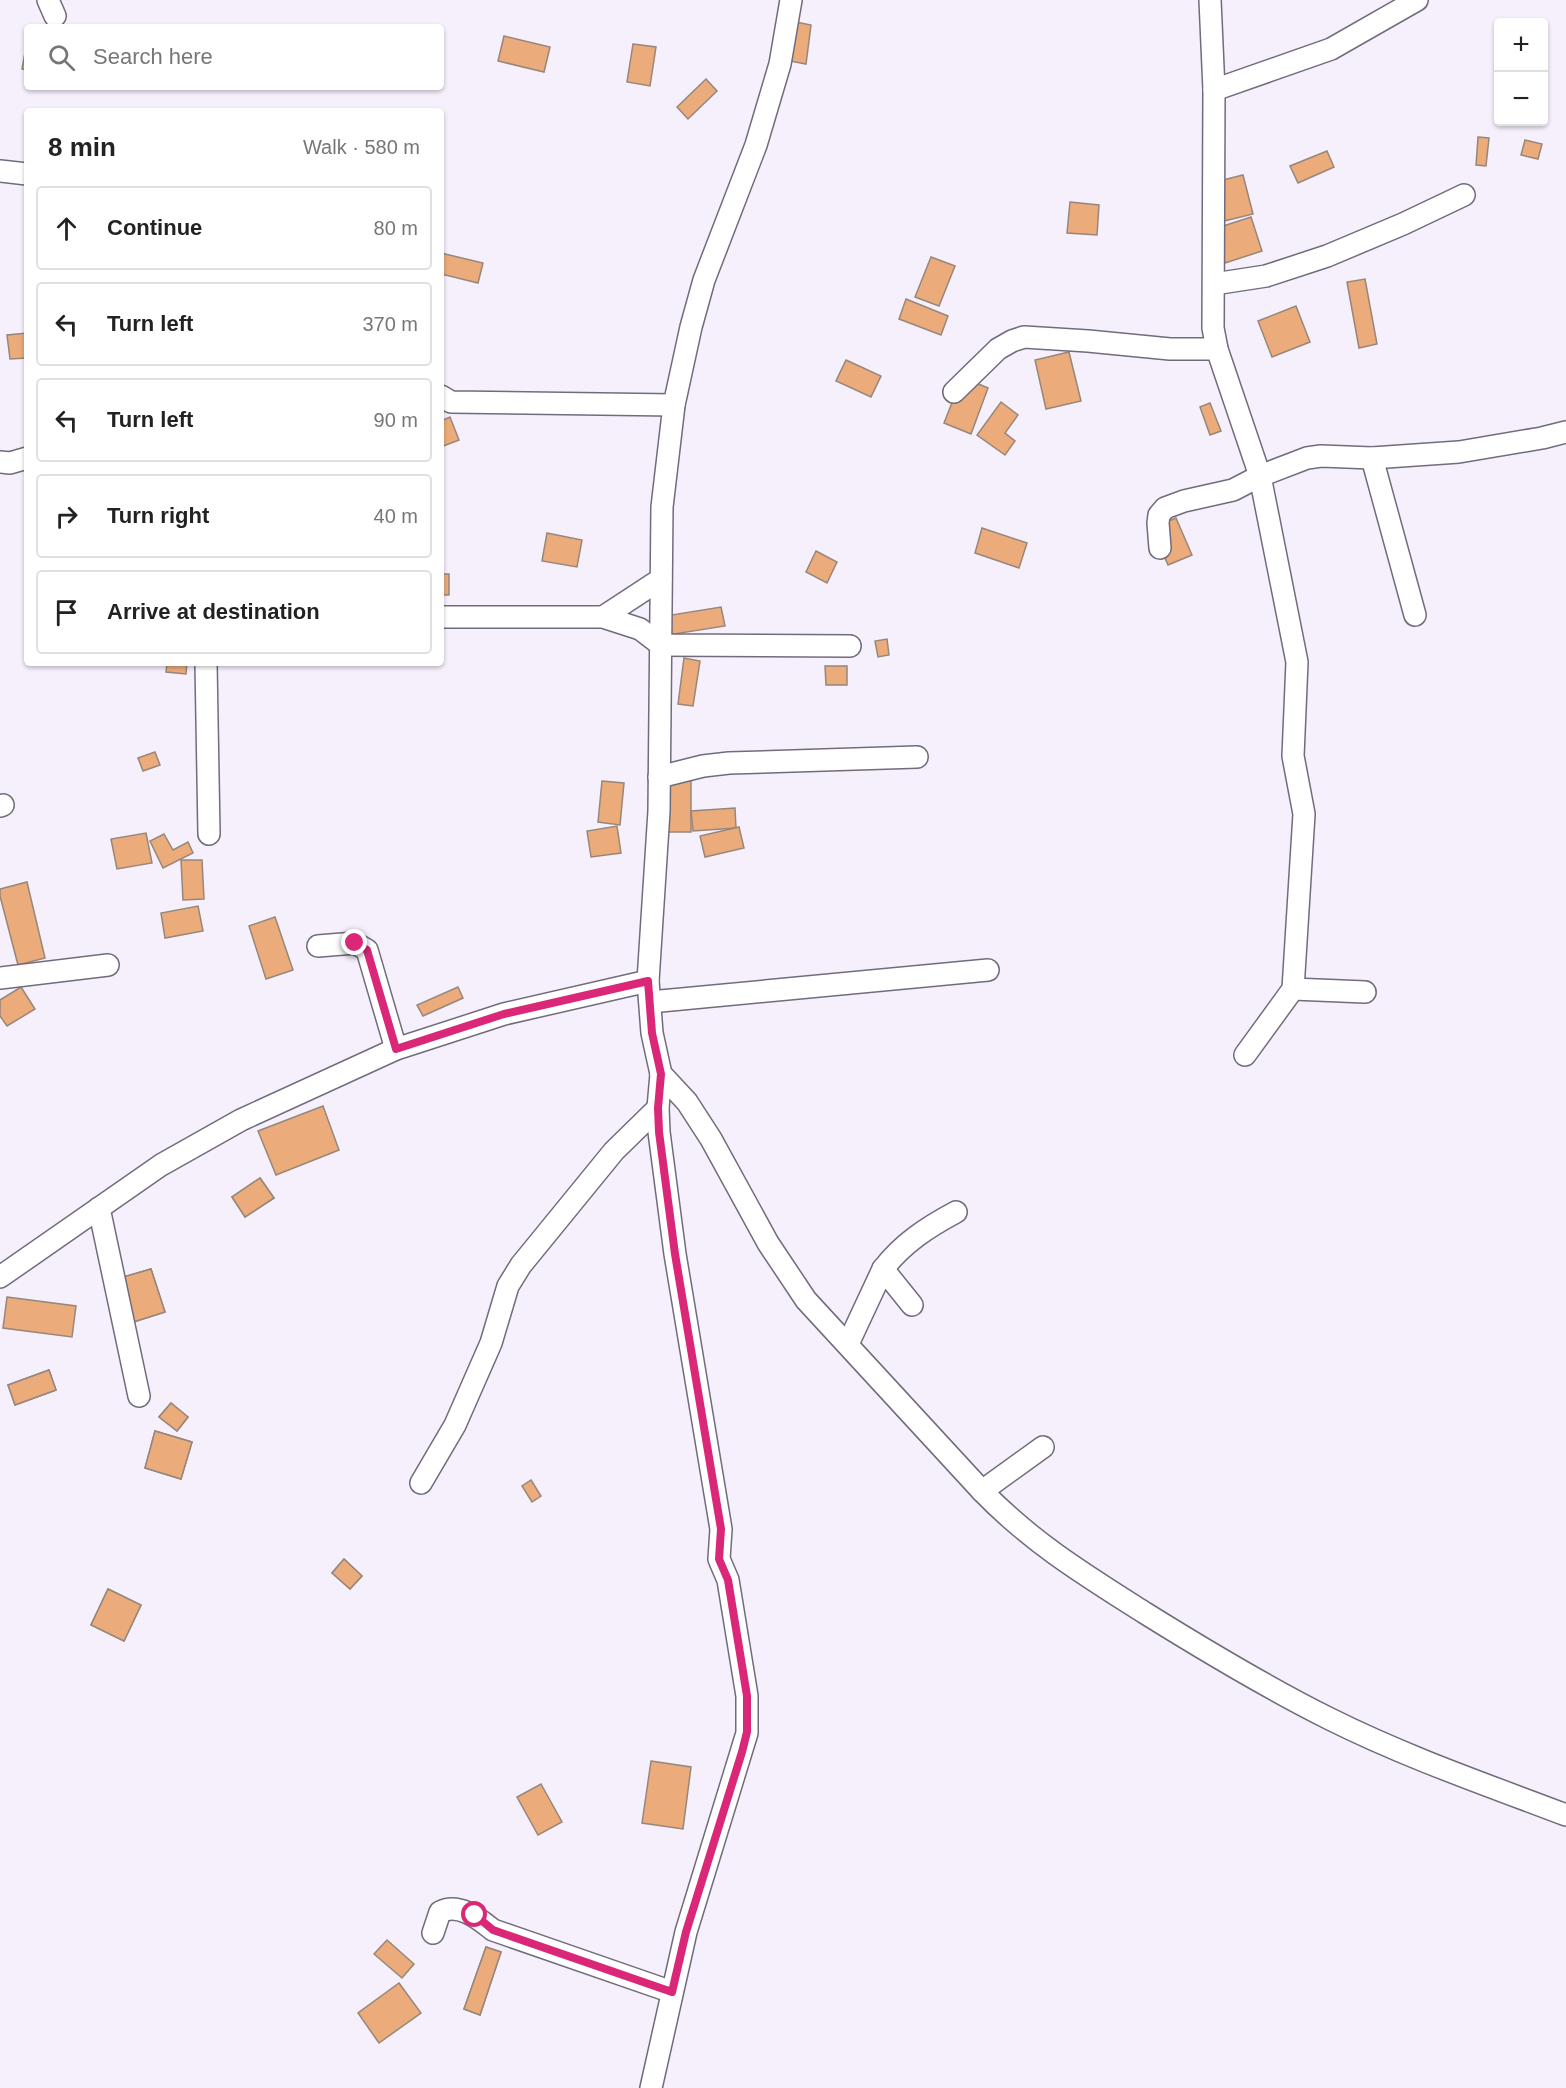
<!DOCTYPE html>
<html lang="en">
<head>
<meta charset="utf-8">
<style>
	body { margin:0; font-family:Arial,sans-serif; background:#f2f2f2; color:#222 }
	.controls { position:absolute; right:18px; top:18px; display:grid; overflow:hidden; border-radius:6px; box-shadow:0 2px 4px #0004 }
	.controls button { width:54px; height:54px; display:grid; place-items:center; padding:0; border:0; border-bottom:2px solid #e0e0e0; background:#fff; color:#222; font:30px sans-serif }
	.stop { position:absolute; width:18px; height:18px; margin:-14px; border:4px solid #db2777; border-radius:50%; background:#fff }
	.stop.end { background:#db2777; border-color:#fff; box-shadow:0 2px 6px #0008 }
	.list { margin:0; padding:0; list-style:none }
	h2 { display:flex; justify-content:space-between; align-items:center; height:78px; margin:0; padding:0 24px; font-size:26px }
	h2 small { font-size:20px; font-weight:400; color:#767676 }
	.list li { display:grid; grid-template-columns:39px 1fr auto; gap:18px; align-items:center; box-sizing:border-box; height:84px; margin:0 12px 12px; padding:0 12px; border:2px solid #e0e0e0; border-radius:6px }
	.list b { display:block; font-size:22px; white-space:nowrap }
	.list em { font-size:20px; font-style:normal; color:#767676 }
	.icon { flex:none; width:33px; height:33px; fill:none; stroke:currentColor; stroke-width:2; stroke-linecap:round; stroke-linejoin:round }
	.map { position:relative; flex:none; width:1566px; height:2088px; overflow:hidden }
	.search { position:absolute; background:#fff; box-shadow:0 2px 4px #0004; left:24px; top:24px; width:420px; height:66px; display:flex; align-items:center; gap:15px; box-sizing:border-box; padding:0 21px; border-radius:6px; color:#767676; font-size:22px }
	.panel { position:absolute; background:#fff; box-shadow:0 2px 4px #0004; left:24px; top:108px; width:420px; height:558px; border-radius:6px }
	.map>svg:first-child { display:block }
	.building { fill:#ebab7a; stroke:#97877b; stroke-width:1.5 }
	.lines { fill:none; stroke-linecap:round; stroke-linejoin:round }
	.minor-casing { stroke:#716b7c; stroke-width:24 }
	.minor { stroke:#fff; stroke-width:21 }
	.route { stroke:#db2777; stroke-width:8 }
</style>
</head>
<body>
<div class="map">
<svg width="1566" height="2088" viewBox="0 0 1566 2088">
	<rect width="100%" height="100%" fill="#f5f0fc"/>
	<g class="building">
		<path d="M796,22l15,3 -5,39 -16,-3z"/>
		<path d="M504,36l46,11 -6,25 -46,-11z"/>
		<path d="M27,42v28l-5,-1z"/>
		<path d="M633,44l23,3 -6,39 -23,-4z"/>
		<path d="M706,79l11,12 -29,28 -11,-12z"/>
		<path d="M1478,137l11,1 -3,28 -10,-1z"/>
		<path d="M1525,140l17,4 -4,15 -17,-4z"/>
		<path d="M1327,151l7,16 -36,16 -8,-17z"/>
		<path d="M1243,175l10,39 -33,8 -9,-39z"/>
		<path d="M1070,202l29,3 -2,30 -30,-2z"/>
		<path d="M1251,217l11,34 -37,12 -11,-34z"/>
		<path d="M441,253l42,10 -5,20 -37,-9z"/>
		<path d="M931,257l24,9 -16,40 -24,-9z"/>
		<path d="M1365,279l12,65 -18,4 -12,-66z"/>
		<path d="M906,299l42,17 -7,19 -42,-16z"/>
		<path d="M1296,306l14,36 -38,15 -14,-36z"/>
		<path d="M27,333v25l-17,1 -3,-24z"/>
		<path d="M1069,352l12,49 -35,8 -11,-49z"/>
		<path d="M846,360l35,16 -10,21 -35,-16z"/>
		<path d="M962,377l26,11 -17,46 -27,-11z"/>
		<path d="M1001,402l17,13 -13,18 10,8 -10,14 -28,-20z"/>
		<path d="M1210,403l11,28 -11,4 -10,-28z"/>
		<path d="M450,417l9,23 -18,7v-26z"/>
		<path d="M1176,518l16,37 -24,10 -16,-37z"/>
		<path d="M982,528l45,15 -8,25 -44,-15z"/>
		<path d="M547,533l35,7 -5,27 -35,-6z"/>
		<path d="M816,551l21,11 -10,21 -21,-11z"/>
		<rect x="441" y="574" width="8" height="21"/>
		<path d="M721,607l4,19 -57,9 -3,-19z"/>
		<path d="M887,639l2,16 -11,2 -3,-16z"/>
		<path d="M684,658l16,3 -7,45 -15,-2z"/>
		<path d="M167,663h20l-1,11 -20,-2z"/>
		<path d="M825,666h22v19h-21z"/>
		<path d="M155,752l5,13 -17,6 -5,-13z"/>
		<rect x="667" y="780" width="24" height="52"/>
		<path d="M602,781l22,2 -4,42 -22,-3z"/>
		<path d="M735,808l1,20 -43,3 -2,-20z"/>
		<path d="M617,826l4,27 -30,4 -4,-26z"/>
		<path d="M739,827l5,21 -39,9 -5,-21z"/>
		<path d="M146,833l6,30 -35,6 -6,-30z"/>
		<path d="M164,834l9,16 15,-8 5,11 -30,15 -13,-27z"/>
		<path d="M181,860h21l2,39 -21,1z"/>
		<path d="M27,882l18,76 -27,7 -18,-69v-7z"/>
		<path d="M198,906l5,25 -38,7 -4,-25z"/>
		<path d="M275,917l18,53 -27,9 -17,-53z"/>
		<path d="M21,987l14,22 -28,17 -7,-10v-16z"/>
		<path d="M458,987l5,11 -40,18 -6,-11z"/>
		<path d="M323,1106l16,44 -63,25 -18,-44z"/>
		<path d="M260,1178l14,20 -29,19 -13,-20z"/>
		<path d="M260,1178l14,20 -29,19 -13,-20z"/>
		<path d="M151,1269l14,43 -38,12 -14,-44z"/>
		<path d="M151,1269l14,43 -38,12 -14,-44z"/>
		<path d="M7,1297l69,9 -4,31 -69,-9z"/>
		<path d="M49,1370l7,20 -41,15 -7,-20z"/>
		<path d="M49,1370l7,20 -41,15 -7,-20z"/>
		<path d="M171,1403l17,14 -11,14 -18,-14z"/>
		<path d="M171,1403l17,14 -11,14 -18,-14z"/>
		<path d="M155,1431l37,11 -11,37 -36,-11z"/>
		<path d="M155,1431l37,11 -11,37 -36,-11z"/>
		<path d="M531,1480l10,16 -9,6 -10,-16z"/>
		<path d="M344,1559l18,17 -12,13 -18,-16z"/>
		<path d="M344,1559l18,17 -12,13 -18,-16z"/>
		<path d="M108,1589l33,16 -17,36 -33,-16z"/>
		<path d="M108,1589l33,16 -17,36 -33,-16z"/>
		<path d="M651,1761l40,6 -8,62 -41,-6z"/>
		<path d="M541,1784l21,38 -24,13 -21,-38z"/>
		<path d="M387,1940l27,24 -12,14 -28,-24z"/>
		<path d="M486,1947l15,5 -21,63 -16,-6z"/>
		<path d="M486,1947l15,5 -21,63 -16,-6z"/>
		<path d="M399,1983l22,30 -42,30 -21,-30z"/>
	</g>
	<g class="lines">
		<g class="minor-casing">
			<g id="minor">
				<path d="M48,0l7,16"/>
				<path d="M791,0l-11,64 -24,81 -52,135 -13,47 -17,78 -12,102 -3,304 -11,170 4,52 9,41 26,28 24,37 57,104 38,57 176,191c49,51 103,84 163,122 61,38 121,74 185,106 76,38 157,66 236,96"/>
				<path d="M1210,0l4,90 -1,238 4,21 43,127 37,186 -4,94 11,58 -11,175 -48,66"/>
				<path d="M1214,90l117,-41 86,-49"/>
				<path d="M0,171l27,3"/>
				<path d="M1214,284l52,-8 61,-20 76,-32 61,-29"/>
				<path d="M954,392l44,-43 14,-8 12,-4 64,4 82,8h47"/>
				<path d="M441,396l10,6 223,3"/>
				<path d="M1372,458l43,157"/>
				<path d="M0,462l10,1 17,-5"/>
				<path d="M1160,548l-2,-25 1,-8 6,-7 19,-7 49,-11 27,-14 47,-18 14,-2 51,2 87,-6 83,-14 24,-6"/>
				<path d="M441,617h162l37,12 21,16 189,1"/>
				<path d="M603,617l58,-38"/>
				<path d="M206,663l3,171"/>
				<path d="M659,777l44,-11 26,-3 188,-6"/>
				<path d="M0,806l3,-1"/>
				<path d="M318,946l37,-3 12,7 29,99"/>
				<path d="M0,978l108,-13"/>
				<path d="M1293,989l72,3"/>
				<path d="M650,1002l338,-32"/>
				<path d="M99,1208l40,188"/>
				<path d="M883,1269l29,36"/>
				<path d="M0,1277l161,-112 80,-45 155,-71 108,-35 144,-33"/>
				<path d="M848,1344l35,-75c20,-26 45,-42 73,-57"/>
				<path d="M421,1483l34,-58 36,-82 17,-57 13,-21 93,-114 44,-43"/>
				<path d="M982,1491l61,-44"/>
				<path d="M433,1933l7,-21c19,-10 39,7 53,18l179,62"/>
				<path d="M651,2088l35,-156 61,-199v-37l-19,-116 -9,-21 2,-30 -46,-275 -16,-122 -1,-24 3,-34"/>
			</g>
		</g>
		<use href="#minor" class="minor"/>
	</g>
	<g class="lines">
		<path class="route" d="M355,943l12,7 29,99 108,-35 144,-33 4,52 9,41 -3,34 1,24 16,122 46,275 -2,30 9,21 19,116v36l-5,20 -56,180 -14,60 -179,-62 -18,-15"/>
	</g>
</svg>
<div class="controls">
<button>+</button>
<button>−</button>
</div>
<div class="stop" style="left:475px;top:1915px"></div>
<div class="stop end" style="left:355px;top:943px"></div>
<div class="search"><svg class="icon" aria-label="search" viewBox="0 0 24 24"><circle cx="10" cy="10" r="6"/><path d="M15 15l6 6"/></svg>Search here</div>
<section class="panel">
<h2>8 min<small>Walk · 580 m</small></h2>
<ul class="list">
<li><svg class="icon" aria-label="ahead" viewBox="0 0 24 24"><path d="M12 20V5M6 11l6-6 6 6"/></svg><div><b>Continue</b></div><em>80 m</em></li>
<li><svg class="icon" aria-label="left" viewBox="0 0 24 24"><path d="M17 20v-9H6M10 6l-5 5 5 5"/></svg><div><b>Turn left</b></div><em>370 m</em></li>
<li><svg class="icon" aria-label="left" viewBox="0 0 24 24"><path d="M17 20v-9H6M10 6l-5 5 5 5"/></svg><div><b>Turn left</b></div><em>90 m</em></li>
<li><svg class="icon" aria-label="right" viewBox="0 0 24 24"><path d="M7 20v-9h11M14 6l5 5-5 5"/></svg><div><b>Turn right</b></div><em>40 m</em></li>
<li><svg class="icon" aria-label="arrive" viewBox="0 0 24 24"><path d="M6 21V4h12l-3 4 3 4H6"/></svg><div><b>Arrive at destination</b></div></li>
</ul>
</section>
</div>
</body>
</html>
